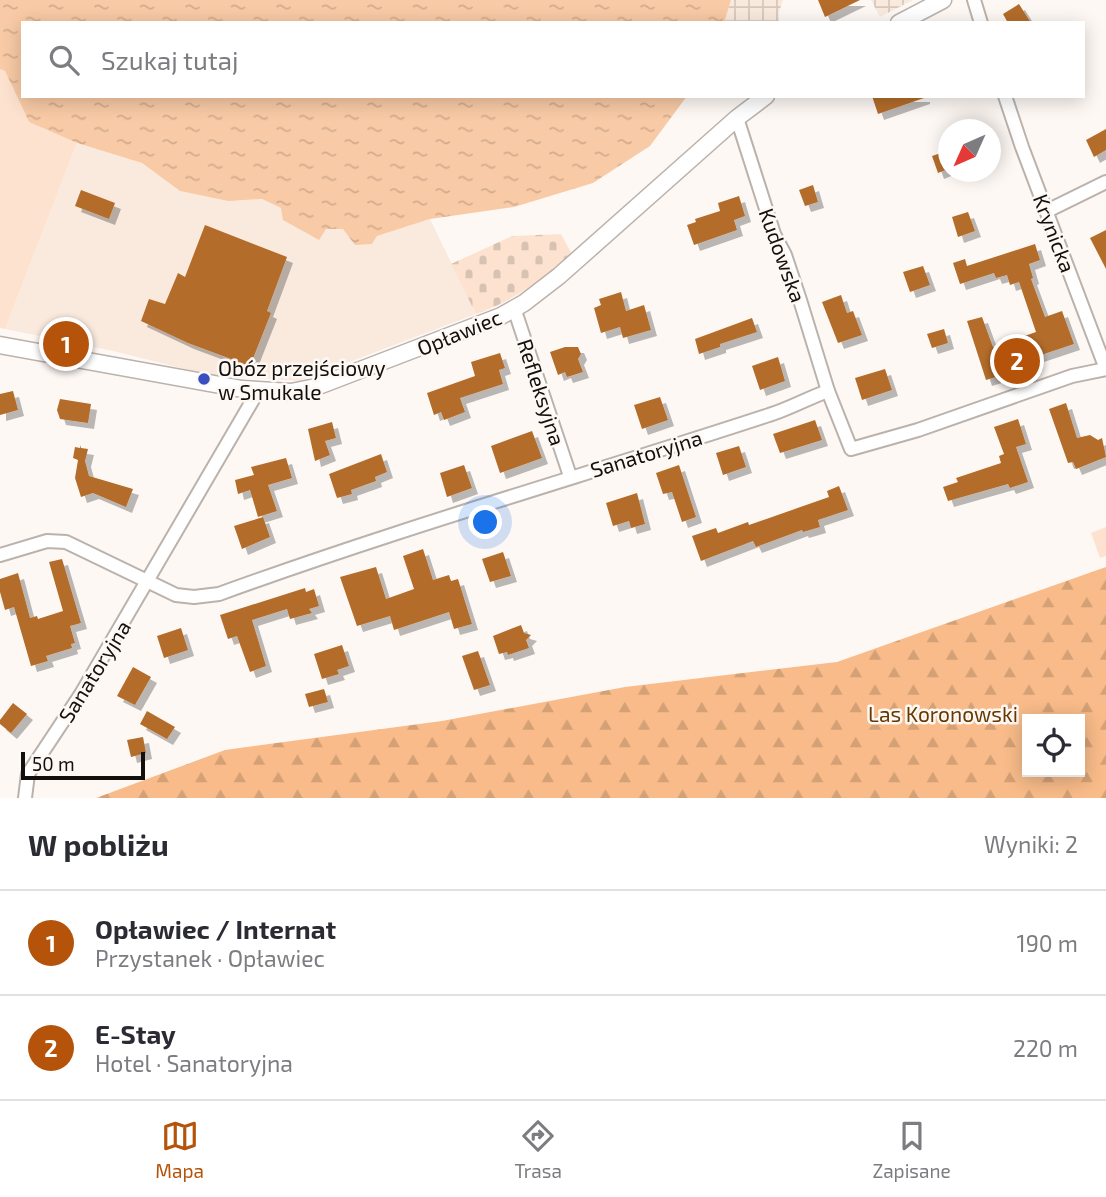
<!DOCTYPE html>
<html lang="pl">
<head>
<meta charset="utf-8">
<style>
	body { margin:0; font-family:"Exo 2",sans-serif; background:#f7f7f7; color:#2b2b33 }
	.controls { position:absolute; right:21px; bottom:21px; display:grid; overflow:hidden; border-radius:0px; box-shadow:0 4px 18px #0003 }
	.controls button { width:63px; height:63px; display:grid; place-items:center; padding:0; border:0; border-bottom:2px solid #e1e1e2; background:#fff; color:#2b2b33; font:35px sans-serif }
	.compass { position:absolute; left:938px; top:119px; width:63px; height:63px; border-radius:50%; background:#fff; box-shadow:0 4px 18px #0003; rotate:225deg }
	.scale { position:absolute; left:21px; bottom:18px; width:124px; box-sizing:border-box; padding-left:7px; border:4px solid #120f0c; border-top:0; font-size:19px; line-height:24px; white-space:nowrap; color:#120f0c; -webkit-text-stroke:5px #fef8f4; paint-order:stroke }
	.you { position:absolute; left:486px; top:523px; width:24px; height:24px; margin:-18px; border:5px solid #fff; border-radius:50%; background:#1a73e8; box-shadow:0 0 0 10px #1a73e833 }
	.badge { display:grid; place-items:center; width:46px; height:46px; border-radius:50%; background:#b45309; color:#fff; font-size:23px; font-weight:700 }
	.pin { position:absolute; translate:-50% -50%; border:4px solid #fff; box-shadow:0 2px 7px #0006 }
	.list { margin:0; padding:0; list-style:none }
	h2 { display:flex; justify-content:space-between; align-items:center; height:91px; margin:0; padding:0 28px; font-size:30px }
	h2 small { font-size:23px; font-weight:400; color:#7c7c81 }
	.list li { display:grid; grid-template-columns:46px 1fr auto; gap:21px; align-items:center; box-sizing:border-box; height:105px; padding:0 28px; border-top:2px solid #e1e1e2 }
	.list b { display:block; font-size:26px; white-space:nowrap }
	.list p { margin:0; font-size:23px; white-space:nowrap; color:#7c7c81 }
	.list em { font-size:23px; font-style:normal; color:#7c7c81 }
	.icon { flex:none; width:38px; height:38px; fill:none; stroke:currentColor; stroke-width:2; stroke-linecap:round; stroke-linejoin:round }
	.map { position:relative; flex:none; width:1106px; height:798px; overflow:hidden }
	.search { position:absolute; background:#fff; box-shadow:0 4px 18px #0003; left:21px; right:21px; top:21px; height:77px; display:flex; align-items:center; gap:18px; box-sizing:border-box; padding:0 24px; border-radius:0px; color:#7c7c81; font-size:26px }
	.sheet { height:301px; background:#fff }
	nav { display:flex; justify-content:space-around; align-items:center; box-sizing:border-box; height:98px; border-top:2px solid #e1e1e2; background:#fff; font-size:19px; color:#7c7c81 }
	nav a { display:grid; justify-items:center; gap:4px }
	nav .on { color:#b45309 }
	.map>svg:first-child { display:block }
	.built { fill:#faeade }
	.industrial { fill:url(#industrial-grid) }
	.green { fill:#fde3cf }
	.forest { fill:url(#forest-firs); fill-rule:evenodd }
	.cemetery { fill:url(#cemetery-stones) }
	.water { fill:url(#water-ripples) }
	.building { fill:#b36c29; filter:url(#shadow) }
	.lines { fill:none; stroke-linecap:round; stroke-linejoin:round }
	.minor-casing { stroke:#bbb2ac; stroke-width:16 }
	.tertiary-casing { stroke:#bbb2ac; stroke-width:19 }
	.minor { stroke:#fff; stroke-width:12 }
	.tertiary { stroke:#fff; stroke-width:16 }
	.poi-dot { fill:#394ec1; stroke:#fef8f4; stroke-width:2.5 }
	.labels { text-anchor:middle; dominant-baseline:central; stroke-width:5; stroke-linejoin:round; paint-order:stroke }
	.street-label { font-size:21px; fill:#120f0c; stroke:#fef8f4 }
	.poi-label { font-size:21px; fill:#120f0c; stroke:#fef8f4; text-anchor:start }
	.park-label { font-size:21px; fill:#673802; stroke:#fef8f4 }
</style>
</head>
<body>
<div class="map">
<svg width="1106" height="798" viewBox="0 0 1106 798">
	<defs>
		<pattern id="industrial-grid" width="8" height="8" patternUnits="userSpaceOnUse" patternTransform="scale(1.75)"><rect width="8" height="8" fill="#faeade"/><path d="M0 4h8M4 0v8" fill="none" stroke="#d5c8bd"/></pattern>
		<pattern id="forest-firs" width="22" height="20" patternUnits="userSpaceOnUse" patternTransform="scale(1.75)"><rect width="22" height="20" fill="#f8bb89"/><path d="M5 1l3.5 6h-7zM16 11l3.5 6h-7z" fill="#d4a075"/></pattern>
		<pattern id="cemetery-stones" width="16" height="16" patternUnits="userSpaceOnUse" patternTransform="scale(1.75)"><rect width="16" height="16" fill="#fde3cf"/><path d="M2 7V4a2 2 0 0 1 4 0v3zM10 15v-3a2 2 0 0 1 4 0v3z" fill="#d8c2b1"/></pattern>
		<pattern id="water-ripples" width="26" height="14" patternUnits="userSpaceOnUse" patternTransform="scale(1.75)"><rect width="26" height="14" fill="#f8caa5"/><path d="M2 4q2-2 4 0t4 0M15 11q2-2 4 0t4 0" fill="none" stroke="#d4ac8d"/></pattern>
		<filter id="shadow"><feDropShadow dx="6" dy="6" stdDeviation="0" flood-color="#0004"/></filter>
	</defs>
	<rect width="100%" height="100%" fill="#fef8f4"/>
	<path class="built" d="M77,143l65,20 38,28 48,10 34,-2 63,30h19l28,15 5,-8 53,-17 46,95 -177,67 -90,-6 -96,-24 -108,-22z"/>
	<g class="industrial">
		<path d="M731,0h52l-4,12v11h-55z"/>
		<path d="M871,0h42l-33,17z"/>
	</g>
	<g class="green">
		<path d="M0,69l5,2 24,51 48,21 -72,186 -5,-1z"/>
		<path d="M1106,527v29l-6,2 -9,-25z"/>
	</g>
	<path class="forest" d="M1106,567v231h-1010l129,-48 217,-29 183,-34 212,-25zM1027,719h53v53h-53z"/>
	<path class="cemetery" d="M561,234l11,20c-34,27 -54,45 -96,60l-25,-50 61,-28z"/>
	<path class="water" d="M0,0h731l-7,23h-701v73h664l-37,50 -57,37 -79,24 -84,12 -53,17 -5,8 -17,1 -12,-16h-17l-7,11 -36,-20 -2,-12 -19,-9 -34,2 -48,-10 -38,-28 -65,-20 -48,-21 -24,-51 -5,-2z"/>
	<g class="building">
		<path d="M818,0h42l-35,17z"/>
		<path d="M1019,4l12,19h-23l-5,-9z"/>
		<path d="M872,96h52v2l-46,16z"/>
		<path d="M1106,129v21l-12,7 -8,-17z"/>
		<path d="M944,152l4,17 -10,4 -6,-17z"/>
		<path d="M813,185l5,17 -13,4 -6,-16z"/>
		<path d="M81,190l34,13 -6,16 -34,-13z"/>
		<path d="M739,196l6,20 -11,4 3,10 -43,15 -7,-20 9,-3 -1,-3 25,-8 -2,-8z"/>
		<path d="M968,212l7,19 -17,6 -6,-20z"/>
		<path d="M205,225l82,32 -20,54 4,2 -21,53 -62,-23 -47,-22 8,-22 16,5 13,-31 7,4z"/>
		<path d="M1106,230v39l-16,-31z"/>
		<path d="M1035,244l5,16 -11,4 4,14 -2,1 14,38 17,-6 12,33 -39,13 2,7 -51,16 -19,-59 15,-4 11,30 43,-15 -17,-50 -9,3 -3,-10 -11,3 -2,-5 -34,11 -7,-21 12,-4 2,7z"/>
		<path d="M923,266l7,19 -20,7 -7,-20z"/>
		<path d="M621,292l5,19 18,-6 7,25 -28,8 -3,-11 -19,6 -7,-25 7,-3 -2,-6z"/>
		<path d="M841,295l6,18 6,-2 9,24 -24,8 -16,-41z"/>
		<path d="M752,318l5,14 -37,12v3l-21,7 -4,-15z"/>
		<path d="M944,329l4,14 -16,5 -5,-14z"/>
		<path d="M565,347h13l3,7 -3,5 5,13 -16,5 -2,-5 -7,3 -8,-23z"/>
		<path d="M500,353l5,15 -6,2 4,14 -43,14 5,14 -21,8 -3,-8 -7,3 -7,-22 48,-17 -4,-14z"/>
		<path d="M778,357l7,24 -25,9 -8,-24z"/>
		<path d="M885,369l7,21 -30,10 -7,-22z"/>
		<path d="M13,391l5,19 -18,5v-21z"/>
		<path d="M660,397l8,23 -26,9 -8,-24z"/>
		<path d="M60,399l31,5 -3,19 -28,-4 -3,-9z"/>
		<path d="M1066,403l11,35 13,-3 8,5 4,-2 4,19 -30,12 -3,-7 -5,1 -19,-54z"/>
		<path d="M1018,419l8,25 -10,3 12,35 -18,6 -2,-4 -60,17 -5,-14 15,-5 -2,-4 45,-15 -2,-7 5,-2 -10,-27z"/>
		<path d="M815,420l7,20 -42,13 -7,-19z"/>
		<path d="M332,422l4,16 -11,3 5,14 -15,6 -7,-32z"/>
		<path d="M532,431l10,27 -42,15 -9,-27z"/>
		<path d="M81,445v3l7,1 -3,12 4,15 44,13 -7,18 -33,-14 -12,4 -6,-19 3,-18 -5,-2 2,-11 5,1z"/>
		<path d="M739,446l7,21 -23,8 -7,-22z"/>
		<path d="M381,454l6,18 -12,5 1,4 -25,9 1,4 -15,4 -8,-24z"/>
		<path d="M286,458l6,20 -24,7 9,26 -19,6 -8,-27 -12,4 -3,-14 19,-5 -3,-8z"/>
		<path d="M464,465l8,23 -25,9 -7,-24z"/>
		<path d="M679,465l17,52 -14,5 -10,-30 -9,2 -7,-21z"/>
		<path d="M839,486l9,24 -30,10 2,7 -17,5 -1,-2 -46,17 -3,-6 -52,20 -9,-25 24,-8 2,5 30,-11 1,3 80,-28 -2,-6z"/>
		<path d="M637,493l8,31 -14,4 -2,-7 -16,5 -7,-23z"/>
		<path d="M263,517l7,20 -28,12 -8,-23z"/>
		<path d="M423,549l10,31 16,-5 2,6 7,-2 14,45 -18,5 -5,-17 -55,18 -4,-14 -33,10 -17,-49 36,-10 10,32 28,-10 -11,-33z"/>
		<path d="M503,552l8,24 -21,6 -8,-23z"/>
		<path d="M62,559l19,64 -11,3 5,17 -4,1 1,4 -26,8 2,5 -17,5 -17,-59 -9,3 -5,-18v-13l18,-6 12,45 7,-2 1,3 25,-8 -14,-49z"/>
		<path d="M305,588l1,4 8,-3 5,17 -10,3 3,4 -22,6 -3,-10 -35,11 14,46 -16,6 -13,-36 -9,3 -8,-24z"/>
		<path d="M521,625l3,8 7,2 -5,5 3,8 -21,7 -1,-3 -8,2 -6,-18z"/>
		<path d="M181,628l7,22 -24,8 -7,-22z"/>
		<path d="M342,645l7,21 -12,4 2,4 -17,5 -8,-25z"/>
		<path d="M478,651l12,34 -16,5 -12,-34z"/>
		<path d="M133,667l18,10 -16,28 -18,-9z"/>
		<path d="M324,689l4,13 -19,5 -4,-13z"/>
		<path d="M13,703l14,11 -16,19 -11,-9v-4z"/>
		<path d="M147,711l28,16 -8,12 -27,-15z"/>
		<path d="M143,737l3,16 -15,4 -4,-17z"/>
	</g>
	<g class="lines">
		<g class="minor-casing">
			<g id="minor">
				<path d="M974,0l7,23"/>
				<path d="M1005,96l17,51 84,222"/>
				<path d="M737,118l37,116 11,21 15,45 28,91"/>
				<path d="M1047,211l59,-29"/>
				<path d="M514,308l56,168"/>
				<path d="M0,555l47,-14 19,1 110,53 18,2 25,-3c181,-66 367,-119 550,-179 20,-6 39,-17 59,-24l23,58 67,-19 154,-54 34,-7"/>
				<path d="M25,798l3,-24 53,-80 177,-303"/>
			</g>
		</g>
		<g class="tertiary-casing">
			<g id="tertiary">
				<path d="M899,23l44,-23"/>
				<path d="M0,345l242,44 49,3 25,-5 185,-71 23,-13 35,-27 178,-158 29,-22"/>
			</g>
		</g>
		<use href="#minor" class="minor"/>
		<use href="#tertiary" class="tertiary"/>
	</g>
	<circle class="poi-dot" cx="204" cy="379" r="7"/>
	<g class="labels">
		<g class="street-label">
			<text transform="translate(1055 233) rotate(69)">Krynicka</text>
			<text transform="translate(783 255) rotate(70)">Kudowska</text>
			<text transform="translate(459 332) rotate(-22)">Opławiec</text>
			<text transform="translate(542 392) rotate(72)">Refleksyjna</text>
			<text transform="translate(646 453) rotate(-17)">Sanatoryjna</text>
			<text transform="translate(94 671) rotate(-58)">Sanatoryjna</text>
		</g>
		<g class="poi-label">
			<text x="218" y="367">Obóz przejściowy<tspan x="218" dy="24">w Smukale</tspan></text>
		</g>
		<g class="park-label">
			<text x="943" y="713">Las Koronowski</text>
		</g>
	</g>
</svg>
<div class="controls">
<button><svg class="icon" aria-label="locate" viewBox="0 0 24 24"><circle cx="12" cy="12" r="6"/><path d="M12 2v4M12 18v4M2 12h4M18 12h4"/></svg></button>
</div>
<svg class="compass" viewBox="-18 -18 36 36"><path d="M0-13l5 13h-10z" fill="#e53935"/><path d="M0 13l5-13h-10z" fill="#7c7c81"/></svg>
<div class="scale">50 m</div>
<div class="you"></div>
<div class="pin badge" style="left:66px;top:344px">1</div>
<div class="pin badge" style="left:1017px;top:361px">2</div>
<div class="search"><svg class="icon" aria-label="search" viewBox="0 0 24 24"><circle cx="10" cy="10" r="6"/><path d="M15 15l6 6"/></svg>Szukaj tutaj</div>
</div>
<section class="sheet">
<h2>W pobliżu<small>Wyniki: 2</small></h2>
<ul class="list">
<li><span class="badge">1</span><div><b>Opławiec / Internat</b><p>Przystanek · Opławiec</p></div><em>190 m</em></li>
<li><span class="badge">2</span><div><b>E-Stay</b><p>Hotel · Sanatoryjna</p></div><em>220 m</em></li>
</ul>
</section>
<nav>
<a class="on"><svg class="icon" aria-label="map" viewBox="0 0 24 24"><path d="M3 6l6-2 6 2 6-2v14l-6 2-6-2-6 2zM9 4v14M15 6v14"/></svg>Mapa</a>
<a><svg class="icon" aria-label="directions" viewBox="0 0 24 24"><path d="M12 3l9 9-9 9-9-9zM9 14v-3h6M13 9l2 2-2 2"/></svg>Trasa</a>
<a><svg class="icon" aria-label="saved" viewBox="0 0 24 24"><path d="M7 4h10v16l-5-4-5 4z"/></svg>Zapisane</a>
</nav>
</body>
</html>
